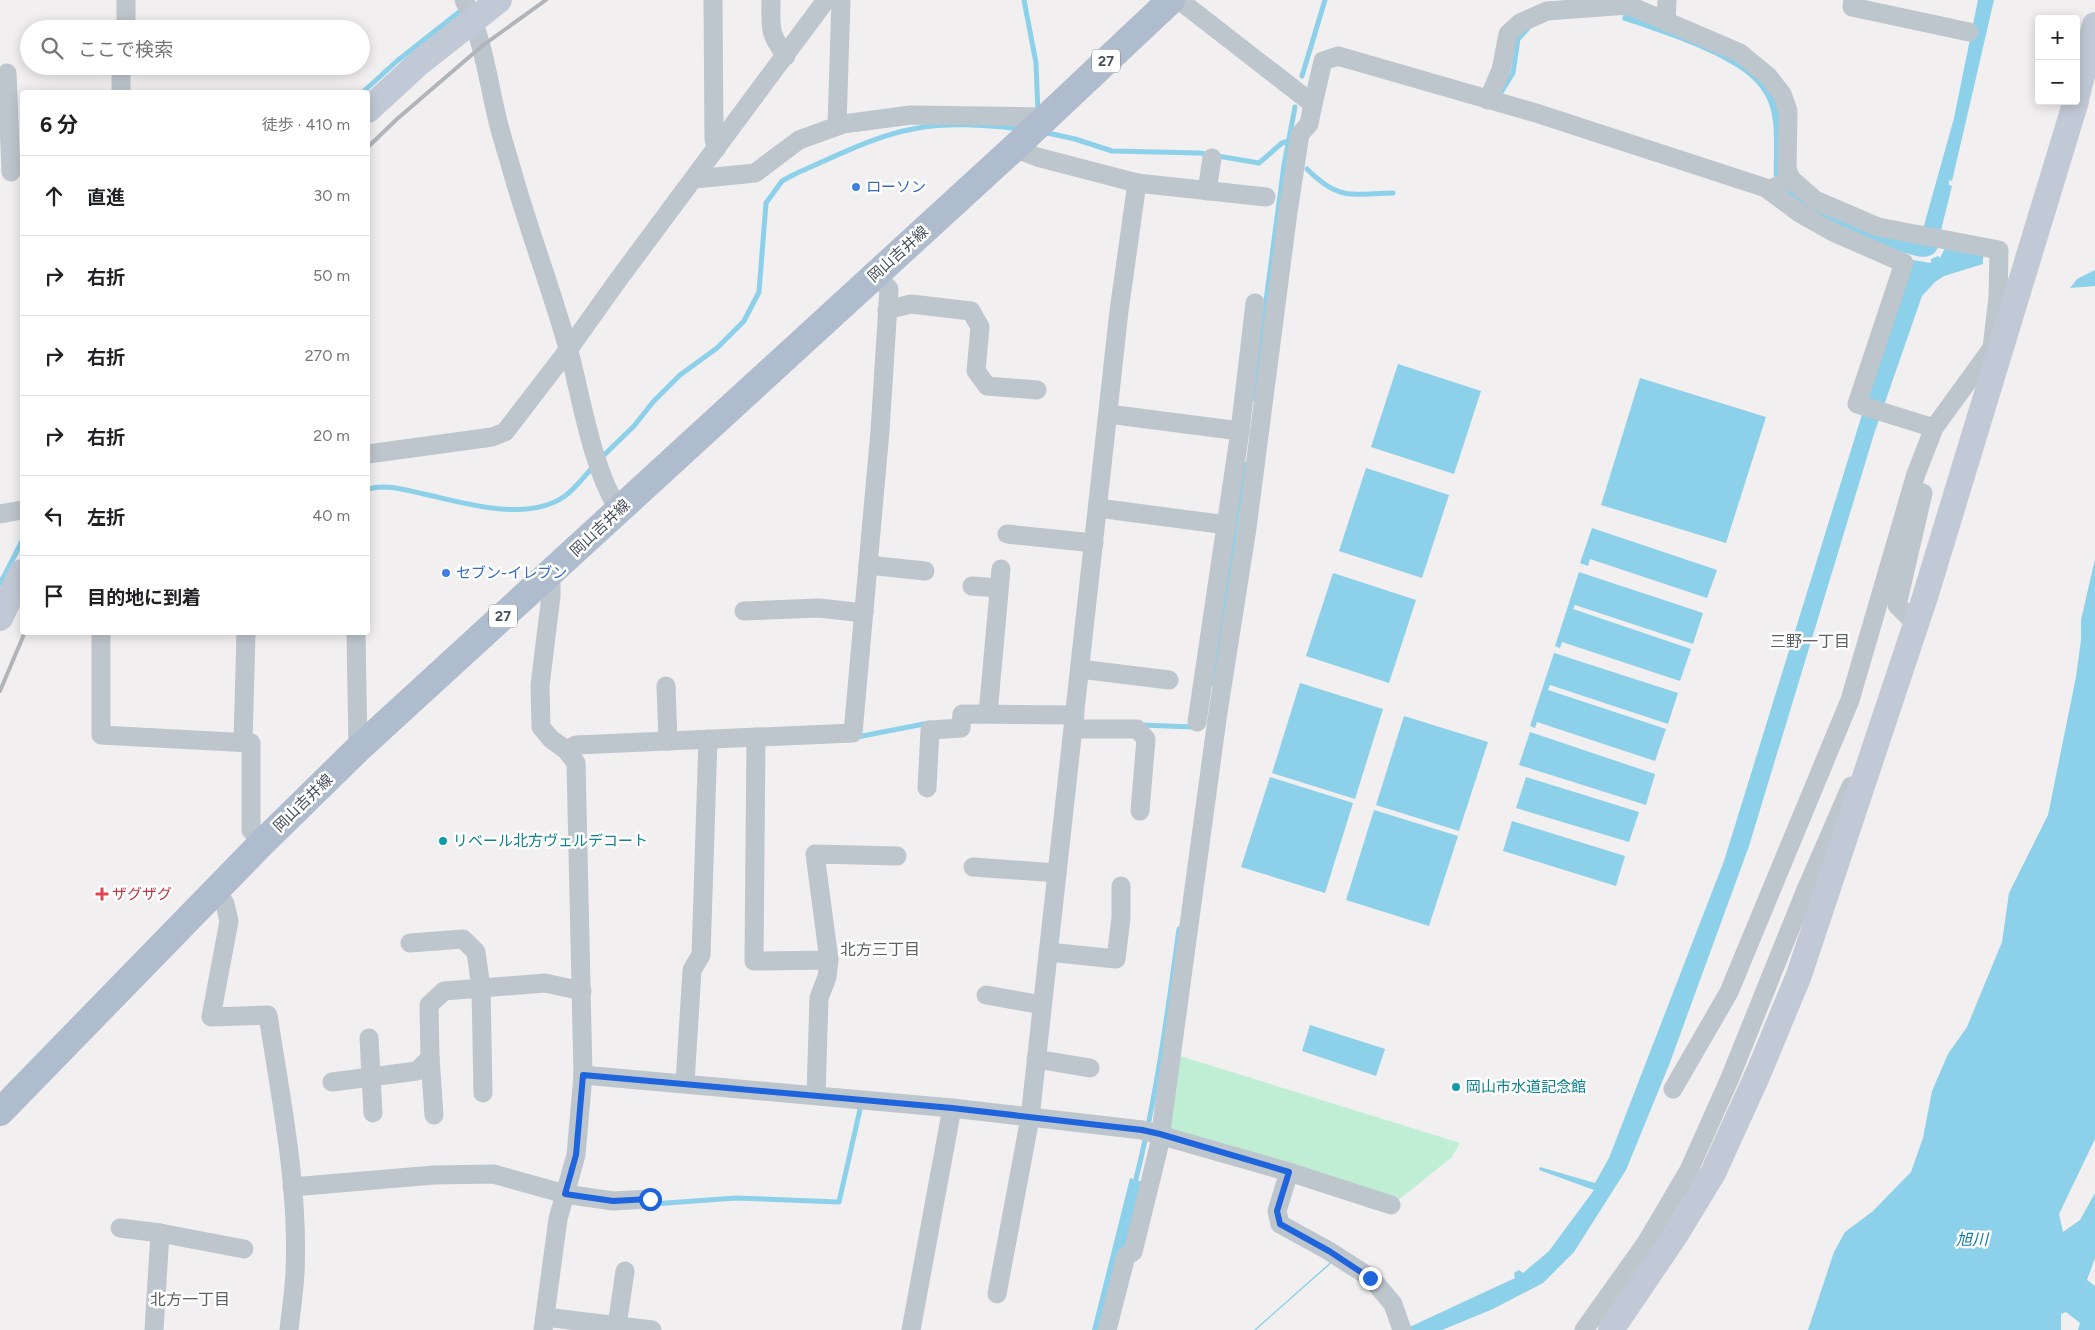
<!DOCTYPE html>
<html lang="ja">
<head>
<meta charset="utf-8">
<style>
	body { margin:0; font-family:Figtree,"Noto Sans JP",sans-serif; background:#f2f2f2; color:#202124 }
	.controls { position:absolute; right:15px; top:15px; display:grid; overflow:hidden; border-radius:5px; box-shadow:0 2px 12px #0003 }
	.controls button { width:45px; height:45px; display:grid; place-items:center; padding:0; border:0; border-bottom:1px solid #e0e0e0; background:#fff; color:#202124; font:25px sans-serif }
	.stop { position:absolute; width:15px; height:15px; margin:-11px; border:4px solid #1e64dc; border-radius:50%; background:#fff }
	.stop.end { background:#1e64dc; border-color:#fff; box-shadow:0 1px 5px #0008 }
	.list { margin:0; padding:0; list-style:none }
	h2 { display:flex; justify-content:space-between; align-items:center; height:65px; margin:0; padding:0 20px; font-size:21px }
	h2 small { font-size:16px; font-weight:400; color:#757577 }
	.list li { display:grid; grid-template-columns:32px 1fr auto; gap:15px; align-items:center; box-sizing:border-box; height:80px; padding:0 20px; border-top:1px solid #e0e0e0 }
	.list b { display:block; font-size:19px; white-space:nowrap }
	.list em { font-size:16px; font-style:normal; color:#757577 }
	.icon { flex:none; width:28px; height:28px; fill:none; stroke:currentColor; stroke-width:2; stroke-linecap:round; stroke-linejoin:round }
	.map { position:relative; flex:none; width:2095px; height:1330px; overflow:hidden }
	.search { position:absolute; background:#fff; box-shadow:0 2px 12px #0003; left:20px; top:20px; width:350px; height:55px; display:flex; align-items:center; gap:12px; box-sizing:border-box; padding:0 18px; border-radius:28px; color:#757577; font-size:19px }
	.panel { position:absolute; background:#fff; box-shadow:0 2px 12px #0003; left:20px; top:90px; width:350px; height:545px; border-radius:5px }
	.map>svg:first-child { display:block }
	.green { fill:#bfeed4 }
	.water { fill:#8dd0e9 }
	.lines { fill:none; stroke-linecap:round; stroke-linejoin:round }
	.stream { stroke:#8dd0e9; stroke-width:5 }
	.street { stroke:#bdc5cd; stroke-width:19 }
	.secondary { stroke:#c0c9d5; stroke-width:26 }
	.primary { stroke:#afbccd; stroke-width:28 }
	.rail { stroke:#b1b4b9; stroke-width:4 }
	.route { stroke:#1e64dc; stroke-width:6 }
	.shop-dot { fill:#3f7fe0; stroke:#fff; stroke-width:2 }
	.culture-dot { fill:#0f9aa8; stroke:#fff; stroke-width:2 }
	.health-dot { fill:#e0444e; stroke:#fff; stroke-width:2 }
	.labels { text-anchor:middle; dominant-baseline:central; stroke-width:5; stroke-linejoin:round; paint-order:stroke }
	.shield { fill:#fff; stroke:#7e858d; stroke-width:1 }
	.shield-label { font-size:14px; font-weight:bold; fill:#47515c }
	.shop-label { font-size:15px; fill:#366cbe; stroke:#fff; text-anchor:start }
	.street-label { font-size:15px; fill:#47515c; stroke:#fff }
	.culture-label { font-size:15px; fill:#0d838f; stroke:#fff; text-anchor:start }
	.health-label { font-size:15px; fill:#be3a42; stroke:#fff; text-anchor:start }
	.neighbourhood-label { font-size:16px; fill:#5c5f64; stroke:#fff }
	.water-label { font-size:16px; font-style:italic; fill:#107ca6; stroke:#fff }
</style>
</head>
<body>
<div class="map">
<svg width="2095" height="1330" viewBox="0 0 2095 1330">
	<rect width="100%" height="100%" fill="#f1efef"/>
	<path class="green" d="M1180,1056l280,87 -8,14 -56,45 -226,-73z"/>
	<g class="water">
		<path d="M1978,0h16l-42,181 -3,-1v5l3,1 -12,48c1,18 -9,27 -27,21 -31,-8 -126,-45 -138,-75 -2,-6 -1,-16 -1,-23 0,-32 2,-57 -24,-80 -29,-25 -92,-45 -128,-57l3,-11 99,40 55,46 6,78 33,31 105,25 31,-111z"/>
		<path d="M1947,244l36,12v8l-39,12 -9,6 -13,14 -48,138 -125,412 -80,219 -43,105 -52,82 -31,31 -50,26 -51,21h-39l112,-52 -1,-5 5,-3 4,3 26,-22 45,-61 -55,-20 1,-3 55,16 14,-25 115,-297 144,-466 45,-135 18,3v-4l7,-3 2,2z"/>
		<path d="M2095,270v16l-25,2 7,-9z"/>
		<path d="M1398,364l83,27 -27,83 -83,-27z"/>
		<path d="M1640,378l126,39 -40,126 -125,-38z"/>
		<path d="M1366,468l83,27 -27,83 -83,-27z"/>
		<path d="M1592,528l125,42 -10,28 -117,-39 -2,7 -8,-3z"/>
		<path d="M2095,559v580l-36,75 4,18 17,-12 15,-27v65l-8,22 8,6v44h-17l2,-7 -14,-11 -5,2v16h-253l26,-78 11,-20 28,-21 38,-39 12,-34 9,-47 16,-37 19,-27 35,-85 7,-49 39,-78 28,-138 5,-37v-20z"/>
		<path d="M1579,572l124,41 -10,31 -118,-39 -2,4 118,40 -11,32 -118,-39 -2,6 -5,-2z"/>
		<path d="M1333,573l83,27 -27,83 -83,-27z"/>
		<path d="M1554,653l124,40 -10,31 -118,-39 -2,5 118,39 -11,32 -118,-39 -2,6 -5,-2z"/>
		<path d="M1300,683l83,26 -28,90 -83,-26z"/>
		<path d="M1404,716l84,26 -29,89 -83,-26z"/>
		<path d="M1530,732l125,42 -9,31 -127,-40z"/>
		<path d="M1270,777l83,26 -28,90 -84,-26z"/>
		<path d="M1526,777l113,35 -10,30 -113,-34z"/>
		<path d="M1374,810l84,26 -29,90 -83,-26z"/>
		<path d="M1512,821l113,35 -9,30 -113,-35z"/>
		<path d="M1310,1025l75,24 -9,27 -74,-25z"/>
		<path d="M1130,1178l12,4 -17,69 -22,79h-11z"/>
		<path d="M1334,1259l1,1 -79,70h-2z"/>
	</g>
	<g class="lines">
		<g class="stream">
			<path d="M1024,0l12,63 2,50"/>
			<path d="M1302,76l23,-76"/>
			<path d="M363,92l34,-31 66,-52"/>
			<path d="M1500,94l13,-21 5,-34 11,-12"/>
			<path d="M1043,132l32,7 37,12 88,2 59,10 23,-20 7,-2"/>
			<path d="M1307,169c32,32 44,25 86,24"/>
			<path d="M1253,399l31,-234 11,-58"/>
			<path d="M601,458l33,-32 19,-24 27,-27 37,-27 27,-27 15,-29 7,-89 16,-22 13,-7c37,-16 79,-38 118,-45 34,-7 72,-4 107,0"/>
			<path d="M368,489c19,-5 37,1 56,5 41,9 103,29 141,2 11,-8 20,-21 29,-30"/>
			<path d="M0,584l22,-43"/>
			<path d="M1213,683l31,-219"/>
			<path d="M1140,725l54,2"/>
			<path d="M857,737l72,-14"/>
			<path d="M1134,1187c22,-85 33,-171 45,-258"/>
			<path d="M653,1204l83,-6 103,4 22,-97"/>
		</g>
		<g class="street">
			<path d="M126,0v29"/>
			<path d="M464,0c18,36 23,74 32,113 3,15 8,31 13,47 18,67 44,132 62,199 11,44 23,114 48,151"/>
			<path d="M713,0l1,139 2,10"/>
			<path d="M771,0c0,28 -3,32 15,56"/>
			<path d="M1179,0l134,104 10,-43 15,-5 198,57 230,75 35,26 32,18 71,31 -47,141 77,24"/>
			<path d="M1853,0l-1,7 117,25"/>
			<path d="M1666,21l1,-21"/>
			<path d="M121,66v26"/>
			<path d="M7,73l4,99"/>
			<path d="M1488,100l13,-30 7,-36 12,-11 27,-12 81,-6 112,48 28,23 14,18 6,17 -1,58 4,10"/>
			<path d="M837,126l4,-126"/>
			<path d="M1014,148l23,9 100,26 129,14"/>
			<path d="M695,179l60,-6 44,-33 44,-16 68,-9 136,2"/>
			<path d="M1207,191l5,-33"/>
			<path d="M887,310l24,-6 60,7 9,16 -4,44 11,15 50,4"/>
			<path d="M1108,414l132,17"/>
			<path d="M368,454l124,-17 13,-5 63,-82 50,-70 208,-280"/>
			<path d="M1098,508l129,17"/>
			<path d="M0,514l22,-4"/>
			<path d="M1007,534l87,9"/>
			<path d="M868,565l57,6"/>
			<path d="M972,586l27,2"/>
			<path d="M744,611l75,-3 45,5"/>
			<path d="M1916,624l-19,-19 26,-112"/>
			<path d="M101,632v103l150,8v87l12,12"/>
			<path d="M356,632l2,117"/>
			<path d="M1080,669l89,11"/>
			<path d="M666,686l2,55"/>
			<path d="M988,714l13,-145"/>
			<path d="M1197,722l43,-291 15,-128"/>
			<path d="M1074,729h63l9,10 -6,72"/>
			<path d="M756,737l-2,224 75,-1"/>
			<path d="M243,743l3,-111"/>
			<path d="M566,750l10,-5 277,-12 27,-302 9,-142 -13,-14"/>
			<path d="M927,788l3,-58 31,-2 1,-14 113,1"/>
			<path d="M973,867l84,6"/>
			<path d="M216,890l9,14 4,17 -18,96 57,-2c13,85 31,172 27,258 -1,19 -4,38 -6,57"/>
			<path d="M410,943l53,-4 13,13 5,36 2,105"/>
			<path d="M1048,952l68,7 5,-41v-32"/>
			<path d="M986,995l56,10"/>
			<path d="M369,1038l4,75"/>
			<path d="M430,1058l4,57"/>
			<path d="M1036,1059l54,9"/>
			<path d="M583,1075l369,33 190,22 147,42 102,33"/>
			<path d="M332,1082l85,-11 13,-13 -1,-53 15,-14 101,-8 37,8"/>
			<path d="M685,1083l7,-113 9,-15 7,-216"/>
			<path d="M1673,1089l56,-97 121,-292 66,-226 18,-46 58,-80 6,-50 1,-48 -121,-23 -63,-27 -24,-21 -22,11"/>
			<path d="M816,1095l3,-97 8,-21 2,-17 -14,-106 82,2"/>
			<path d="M1289,1172l-12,39 3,13 49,27 42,27 22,26 9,26"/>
			<path d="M292,1187l142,-12 59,-1 72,20 48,7 37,-2"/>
			<path d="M120,1228l40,5 84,16"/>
			<path d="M997,1294l33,-176 89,-807 18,-128"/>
			<path d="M545,1317l107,13"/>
			<path d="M617,1326l8,-55"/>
			<path d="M154,1330l6,-97"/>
			<path d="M543,1330l15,-111 18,-64 7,-80 -7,-312 -10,-13 -15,-11 -10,-12 -1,-42 11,-89v-12l-3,-8"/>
			<path d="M911,1330l41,-222"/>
			<path d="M1107,1330l19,-74 7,-4 26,-106 58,-427 30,-191 41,-316 12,-78 9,-10 4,-20"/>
			<path d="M1584,1330l62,-87 43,-73 41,-92 75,-186 46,-106"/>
		</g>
		<g class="secondary">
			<path d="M2076,99l19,-74"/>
			<path d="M368,110l51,-47 80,-63"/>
			<path d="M0,618l22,-46"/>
			<path d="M1611,1330l65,-96 37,-61 45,-99 41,-99 126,-378 151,-496"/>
		</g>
		<path class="primary" d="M0,1112l263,-270 95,-93 656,-601 157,-148"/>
		<g class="rail">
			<path d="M368,147l29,-28 85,-73 64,-46"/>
			<path d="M0,691l25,-59"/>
		</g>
	</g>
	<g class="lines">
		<path class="route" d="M650,1199l-37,2 -48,-7 11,-39 7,-80 369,33 190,22 18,4 129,38 -12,39 3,13 49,27 41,27"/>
	</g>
	<g class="shop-dot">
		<circle cx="856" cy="187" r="5"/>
		<circle cx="446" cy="573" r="5"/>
	</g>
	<g class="culture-dot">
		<circle cx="443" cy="841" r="5"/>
		<circle cx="1456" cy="1087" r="5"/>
	</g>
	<path class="health-dot" d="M99.5 886.5h5v5h5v5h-5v5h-5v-5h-5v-5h5z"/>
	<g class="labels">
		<g class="shield">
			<rect x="1092" y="49.5" width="28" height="23" rx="4"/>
			<rect x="489" y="604.5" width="28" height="23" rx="4"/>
		</g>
		<g class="shield-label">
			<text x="1106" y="61">27</text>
			<text x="503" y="616">27</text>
		</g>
		<g class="shop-label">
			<text x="866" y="187">ローソン</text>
			<text x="456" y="573">セブン-イレブン</text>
		</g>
		<g class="street-label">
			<text transform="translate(898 254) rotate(-42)">岡山吉井線</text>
			<text transform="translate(600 528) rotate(-43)">岡山吉井線</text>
			<text transform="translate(303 803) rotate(-44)">岡山吉井線</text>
		</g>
		<g class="culture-label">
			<text x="453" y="841">リベール北方ヴェルデコート</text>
			<text x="1466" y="1087">岡山市水道記念館</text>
		</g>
		<g class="health-label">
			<text x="112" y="894">ザグザグ</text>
		</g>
		<g class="neighbourhood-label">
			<text x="1810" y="641">三野一丁目</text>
			<text x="880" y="949">北方三丁目</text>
			<text x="190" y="1299">北方一丁目</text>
		</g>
		<g class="water-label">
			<text x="1972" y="1239">旭川</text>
		</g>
	</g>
</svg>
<div class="controls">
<button>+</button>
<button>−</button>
</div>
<div class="stop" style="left:650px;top:1199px"></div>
<div class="stop end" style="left:1370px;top:1278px"></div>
<div class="search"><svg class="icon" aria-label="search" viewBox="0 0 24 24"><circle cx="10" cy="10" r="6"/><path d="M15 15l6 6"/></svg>ここで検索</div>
<section class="panel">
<h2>6 分<small>徒歩 · 410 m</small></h2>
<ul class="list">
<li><svg class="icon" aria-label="ahead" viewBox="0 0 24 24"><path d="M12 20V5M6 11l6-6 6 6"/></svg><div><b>直進</b></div><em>30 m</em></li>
<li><svg class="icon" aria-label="right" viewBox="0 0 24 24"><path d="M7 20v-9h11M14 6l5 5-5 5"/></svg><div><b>右折</b></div><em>50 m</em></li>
<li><svg class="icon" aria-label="right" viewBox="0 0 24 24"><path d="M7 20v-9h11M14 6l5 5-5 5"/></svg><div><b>右折</b></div><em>270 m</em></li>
<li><svg class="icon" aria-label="right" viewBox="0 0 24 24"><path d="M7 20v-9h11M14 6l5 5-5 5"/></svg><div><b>右折</b></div><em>20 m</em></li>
<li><svg class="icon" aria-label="left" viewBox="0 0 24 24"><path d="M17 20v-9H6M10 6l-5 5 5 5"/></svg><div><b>左折</b></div><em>40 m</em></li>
<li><svg class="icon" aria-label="arrive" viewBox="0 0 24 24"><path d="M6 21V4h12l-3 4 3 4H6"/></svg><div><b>目的地に到着</b></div></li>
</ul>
</section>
</div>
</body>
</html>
